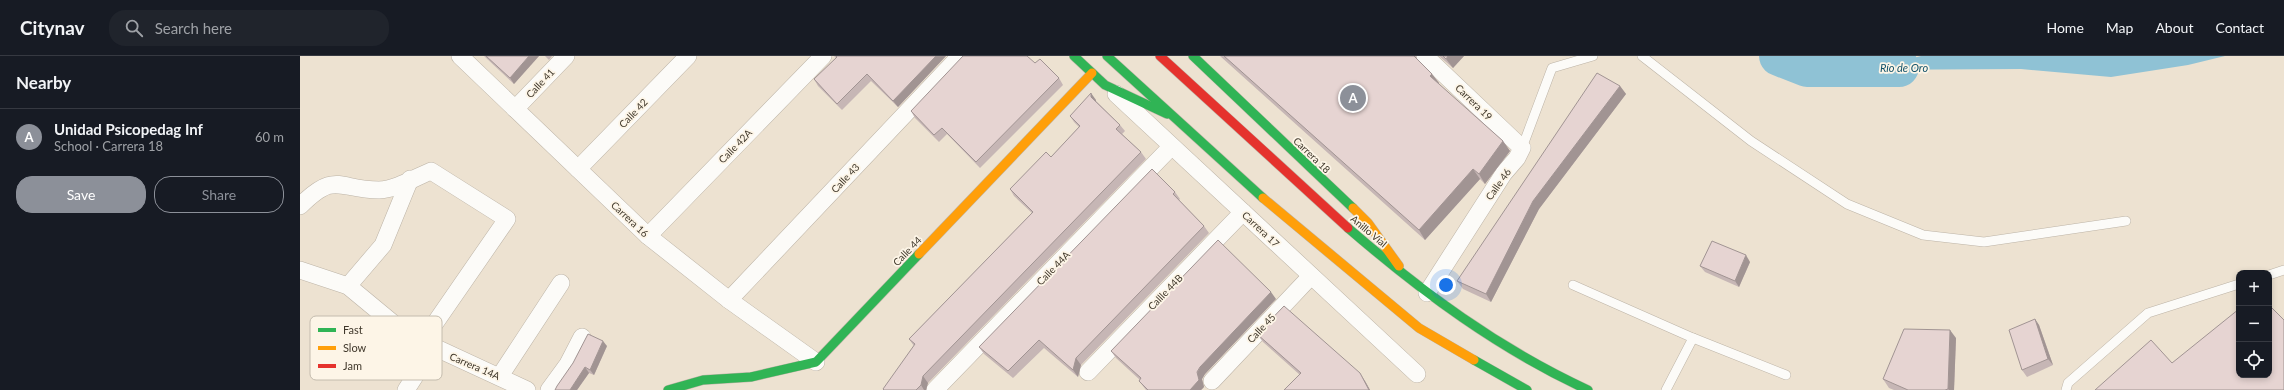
<!DOCTYPE html>
<html lang="en">
<head>
<meta charset="utf-8">
<style>
	body { margin:0; font-family:Lato,sans-serif; background:#20242c; color:#f1f3f6 }
	.controls { position:absolute; right:12px; bottom:12px; display:grid; overflow:hidden; border-radius:8px; box-shadow:0 2px 6px #0003 }
	.controls button { width:36px; height:36px; display:grid; place-items:center; padding:0; border:0; border-bottom:1px solid #363941; background:#171b24; color:#f1f3f6; font:20px sans-serif }
	.you { position:absolute; left:1146px; top:229px; width:14px; height:14px; margin:-10px; border:3px solid #fff; border-radius:50%; background:#1a73e8; box-shadow:0 0 0 6px #1a73e833 }
	.badge { display:grid; place-items:center; width:26px; height:26px; border-radius:50%; background:#8c9099; color:#fff; font-size:13px; font-weight:700 }
	.pin { position:absolute; translate:-50% -50%; border:2px solid #fff; box-shadow:0 1px 4px #0006 }
	.list { margin:0; padding:0; list-style:none }
	h2 { display:flex; justify-content:space-between; align-items:center; height:52px; margin:0; padding:0 16px; font-size:17px }
	h2 small { font-size:13px; font-weight:400; color:#9ea1a6 }
	.list li { display:grid; grid-template-columns:26px 1fr auto; gap:12px; align-items:center; box-sizing:border-box; height:56px; padding:0 16px; border-top:1px solid #363941 }
	.list b { display:block; font-size:15px; white-space:nowrap }
	.list p { margin:0; font-size:13px; white-space:nowrap; color:#9ea1a6 }
	.list em { font-size:13px; font-style:normal; color:#9ea1a6 }
	.actions { display:flex; gap:8px; padding:12px 16px }
	.actions a { flex:1; padding:9px 0; border:1px solid #8c9099; border-radius:16px; text-align:center; font-size:14px; color:#8c9099 }
	.actions .main { background:#8c9099; color:#fff }
	.icon { flex:none; width:22px; height:22px; fill:none; stroke:currentColor; stroke-width:2; stroke-linecap:round; stroke-linejoin:round }
	.map { position:relative; flex:none; width:1984px; height:334px; overflow:hidden }
	header { display:flex; align-items:center; gap:24px; box-sizing:border-box; height:56px; padding:0 20px; background:#171b24; border-bottom:1px solid #363941 }
	header strong { font-size:19px }
	nav { display:flex; gap:22px; margin-inline-start:auto; font-size:14px }
	.search { width:280px; height:36px; background:#20242c; display:flex; align-items:center; gap:10px; box-sizing:border-box; padding:0 14px; border-radius:16px; color:#9ea1a6; font-size:15px }
	main { display:flex }
	aside { flex:1; background:#171b24 }
	.map>svg:first-child { display:block }
	.water { fill:#8fc2d5 }
	.lines { fill:none; stroke-linecap:round; stroke-linejoin:round }
	.river { stroke:#8fc2d5; stroke-width:40 }
	.lane-casing { stroke:#bcb3a6; stroke-width:10 }
	.street-casing { stroke:#bcb3a6; stroke-width:18 }
	.fast-casing { stroke:#bcb3a6; stroke-width:10 }
	.slow-casing { stroke:#bcb3a6; stroke-width:10 }
	.jam-casing { stroke:#bcb3a6; stroke-width:10 }
	.lane { stroke:#fcfbf8; stroke-width:9 }
	.street { stroke:#fcfbf8; stroke-width:17 }
	.fast { stroke:#30b455; stroke-width:9 }
	.slow { stroke:#ff9f0a; stroke-width:9 }
	.jam { stroke:#e5322d; stroke-width:9 }
	.wall { fill:#c6b6b5 }
	.shaded-wall { fill:#a19493 }
	.building { fill:#e6d4d2; stroke:#a19493 }
	.labels { text-anchor:middle; dominant-baseline:central; stroke-width:3.5; stroke-linejoin:round; paint-order:stroke }
	.street-label { font-size:10px; fill:#3f372a; stroke:#fdf5e7 }
	.water-label { font-size:11px; font-style:italic; fill:#105169; stroke:#fdf5e7 }
	.key { fill:#fdf5e7; stroke:#c4bcae; stroke-width:1 }
	.key-label { font-size:11px; fill:#3f372a }
</style>
</head>
<body>
<header>
<strong>Citynav</strong>
<div class="search"><svg class="icon" aria-label="search" viewBox="0 0 24 24"><circle cx="10" cy="10" r="6"/><path d="M15 15l6 6"/></svg>Search here</div>
<nav><a>Home</a><a>Map</a><a>About</a><a>Contact</a></nav>
</header>
<main>
<aside>
<h2>Nearby<small></small></h2>
<ul class="list">
<li><span class="badge">A</span><div><b>Unidad Psicopedag Inf</b><p>School · Carrera 18</p></div><em>60 m</em></li>
</ul>
<div class="actions"><a class="main">Save</a><a>Share</a></div>
</aside>
<div class="map">
<svg width="1984" height="334" viewBox="0 0 1984 334">
	<rect width="100%" height="100%" fill="#ede2d1"/>
	<path class="water" d="M1511,0h81l18,3 11,-3h304l-37,9 -77,12 -90,-8 -169,1z"/>
	<g class="lines">
		<path class="river" d="M1479,0l28,11h92"/>
		<g class="lane-casing">
			<g id="lane">
				<path d="M1342,0l109,85 96,63 76,31 61,7 142,-21"/>
				<path d="M1222,92l30,-80 41,-12"/>
				<path d="M1969,219l15,-5"/>
				<path d="M1273,229l120,53"/>
				<path d="M1366,334l27,-52 93,37"/>
				<path d="M1766,334l2,-7 80,-70 91,-29"/>
			</g>
		</g>
		<g class="street-casing">
			<g id="street">
				<path d="M160,0l188,180 81,64 87,62"/>
				<path d="M1125,0l97,92 -5,10 -13,15 -77,120"/>
				<path d="M816,38l301,280"/>
				<path d="M215,53l51,-53"/>
				<path d="M278,113l110,-113"/>
				<path d="M0,150c36,-36 38,-16 79,-16 18,-1 35,-12 52,-19l76,48 -85,123"/>
				<path d="M348,180l175,-180"/>
				<path d="M0,214l48,16 58,48 121,56"/>
				<path d="M48,230l35,-41 27,-66"/>
				<path d="M429,244l231,-244"/>
				<path d="M788,316l155,-160"/>
				<path d="M200,320l61,-93"/>
				<path d="M912,325l99,-105"/>
				<path d="M106,334l27,-42"/>
				<path d="M249,334l19,-26 14,-27"/>
				<path d="M635,334l236,-243"/>
			</g>
		</g>
		<g class="fast-casing">
			<g id="fast">
				<path d="M774,0l31,29 62,29"/>
				<path d="M807,0l156,142"/>
				<path d="M893,0l160,152"/>
				<path d="M1048,172c74,64 151,121 240,162"/>
				<path d="M1174,304l53,30"/>
				<path d="M368,334l35,-10 48,-3 65,-15 103,-108"/>
			</g>
		</g>
		<g class="slow-casing">
			<g id="slow">
				<path d="M963,142l156,130 55,32"/>
				<path d="M1053,152l15,15 31,43"/>
				<path d="M619,198l173,-181"/>
			</g>
		</g>
		<g class="jam-casing">
			<path id="jam" d="M860,0l188,172"/>
		</g>
		<use href="#lane" class="lane"/>
		<use href="#street" class="street"/>
		<use href="#fast" class="fast"/>
		<use href="#slow" class="slow"/>
		<use href="#jam" class="jam"/>
	</g>
	<g class="wall">
		<path d="M184,0h55l-25,28z"/>
		<path d="M245,0h7l-3,4z"/>
		<path d="M534,0h112l-48,51 -27,-26 -29,29 -24,-24 -4,-7 22,-21z"/>
		<path d="M920,0h196l1,3 15,15 7,9 -1,1 65,57 7,10 -25,33 -5,-5 -55,61z"/>
		<path d="M1139,0h25l-11,12z"/>
		<path d="M735,7l24,15 4,7 -83,83 -33,-34 -8,8 -24,-24 -4,-7z"/>
		<path d="M1320,30l6,8 -87,115 -48,93 -28,-13 -6,-8z"/>
		<path d="M796,44v1l24,24 5,6 -3,3 19,18 5,7 -218,224 -2,7h-42l30,-44 -5,-7 123,-126 -18,-17 -4,-7 41,-32 28,-30 -5,-5 -4,-6z"/>
		<path d="M875,136l5,7 -1,1 25,26 5,7 -128,132 -3,12 -34,-29 -31,30 -29,-24 -5,-7z"/>
		<path d="M1450,206l-11,25 -34,-15 -5,-6z"/>
		<path d="M976,243l-71,75 -3,5 2,8 -3,3h-55l-7,-9 1,-1 -24,-22 -5,-7z"/>
		<path d="M1735,263l4,6 14,40 -26,12 -5,-7z"/>
		<path d="M957,278l108,47 5,9h-86l16,-15 -37,-33z"/>
		<path d="M1656,282l-2,52h-60l-5,-2 -6,-9z"/>
		<path d="M307,290l-13,29 -5,-2 -12,17h-22z"/>
	</g>
	<g class="shaded-wall">
		<path d="M229,0h10l-25,28 -4,-6z"/>
		<path d="M636,0h10l-48,51 -5,-6z"/>
		<path d="M1148,0h16l-11,12 -7,-9z"/>
		<path d="M1132,18l7,9 -2,3 -7,-10z"/>
		<path d="M1320,30l6,8 -87,115 -48,93 -5,-8 47,-93z"/>
		<path d="M791,37l5,7v3l-5,-6z"/>
		<path d="M1203,85l7,10 -25,33 -6,-10z"/>
		<path d="M1173,113l7,10 -55,61 -6,-10z"/>
		<path d="M1446,199l4,7 -11,25 -4,-6z"/>
		<path d="M971,236l5,7 -71,75 -3,5 2,8 -3,3h-11l10,-23z"/>
		<path d="M1735,263l4,6 14,40 -5,-6z"/>
		<path d="M1650,274l6,8 -2,52h-5l-1,-1z"/>
		<path d="M303,285l4,5 -13,29 -4,-5z"/>
		<path d="M776,302l5,7 -3,12 -5,-7z"/>
		<path d="M285,311l4,6 -12,17h-7z"/>
		<path d="M1060,317l5,8 5,9h-1z"/>
		<path d="M623,320l5,7 -2,7h-2l-3,-5z"/>
	</g>
	<g class="building">
		<path d="M186,0h43l-19,22z"/>
		<path d="M536,0h100l-43,45 -26,-27 -30,30 -23,-25 23,-22z"/>
		<path d="M663,0h64l8,7 5,-4 19,19 -83,84 -34,-34 -8,7 -23,-24z"/>
		<path d="M924,0h190l18,18 -2,2 73,65 -24,33 -6,-5 -54,61z"/>
		<path d="M1143,0h5l-2,3z"/>
		<path d="M1297,17l23,13 -87,115 -47,93 -29,-13z"/>
		<path d="M791,37v4l29,28 -4,4 25,23 -218,224 -2,9 -5,5h-32l-1,-1 32,-45 -6,-5 124,-127 -23,-23 36,-37 5,5 29,-31 -10,-10z"/>
		<path d="M852,113l23,23 -2,2 31,32 -128,132 -3,12 -34,-30 -31,31 -29,-24z"/>
		<path d="M918,184l53,52 -71,75 -3,5 2,8 -9,10h-42l-9,-9 2,-3 -30,-27z"/>
		<path d="M1412,185l34,14 -11,26 -35,-15z"/>
		<path d="M1969,249l15,15v70h-189l56,-50 21,23 67,-54v66h30z"/>
		<path d="M984,250l76,67 9,17h-85l17,-17 -44,-39z"/>
		<path d="M1735,263l13,40 -26,11 -13,-40z"/>
		<path d="M1604,273l46,1 -2,59 -3,1h-37l-25,-11z"/>
		<path d="M288,278l15,7 -13,29 -5,-3 -15,23h-15l2,-4 16,-23z"/>
	</g>
	<g class="labels">
		<g class="street-label">
			<text transform="translate(240 27) rotate(-47)">Calle 41</text>
			<text transform="translate(1174 46) rotate(44)">Carrera 19</text>
			<text transform="translate(333 57) rotate(-46)">Calle 42</text>
			<text transform="translate(435 90) rotate(-46)">Calle 42A</text>
			<text transform="translate(1012 99) rotate(44)">Carrera 18</text>
			<text transform="translate(545 122) rotate(-47)">Calle 43</text>
			<text transform="translate(1198 128) rotate(-55)">Calle 46</text>
			<text transform="translate(330 163) rotate(43)">Carrera 16</text>
			<text transform="translate(961 173) rotate(43)">Carrera 17</text>
			<text transform="translate(1069 175) rotate(40)">Anillo Víal</text>
			<text transform="translate(607 195) rotate(-46)">Calle 44</text>
			<text transform="translate(753 212) rotate(-46)">Calle 44A</text>
			<text transform="translate(865 236) rotate(-46)">Callle 44B</text>
			<text transform="translate(961 272) rotate(-47)">Calle 45</text>
			<text transform="translate(175 310) rotate(23)">Carrera 14A</text>
		</g>
		<g class="water-label">
			<text x="1604" y="11">Río de Oro</text>
		</g>
	</g>
	<rect x="10" y="260" width="132" height="64" rx="6" class="key"/>
	<rect x="18" y="272" width="18" height="4" fill="#30b455"/>
	<rect x="18" y="290" width="18" height="4" fill="#ff9f0a"/>
	<rect x="18" y="308" width="18" height="4" fill="#e5322d"/>
	<g class="key-label">
		<text x="43" y="278">Fast</text>
		<text x="43" y="296">Slow</text>
		<text x="43" y="314">Jam</text>
	</g>
</svg>
<div class="controls">
<button>+</button>
<button>−</button>
<button><svg class="icon" aria-label="locate" viewBox="0 0 24 24"><circle cx="12" cy="12" r="6"/><path d="M12 2v4M12 18v4M2 12h4M18 12h4"/></svg></button>
</div>
<div class="you"></div>
<div class="pin badge" style="left:1053px;top:42px">A</div>
</div>
</main>
</body>
</html>
